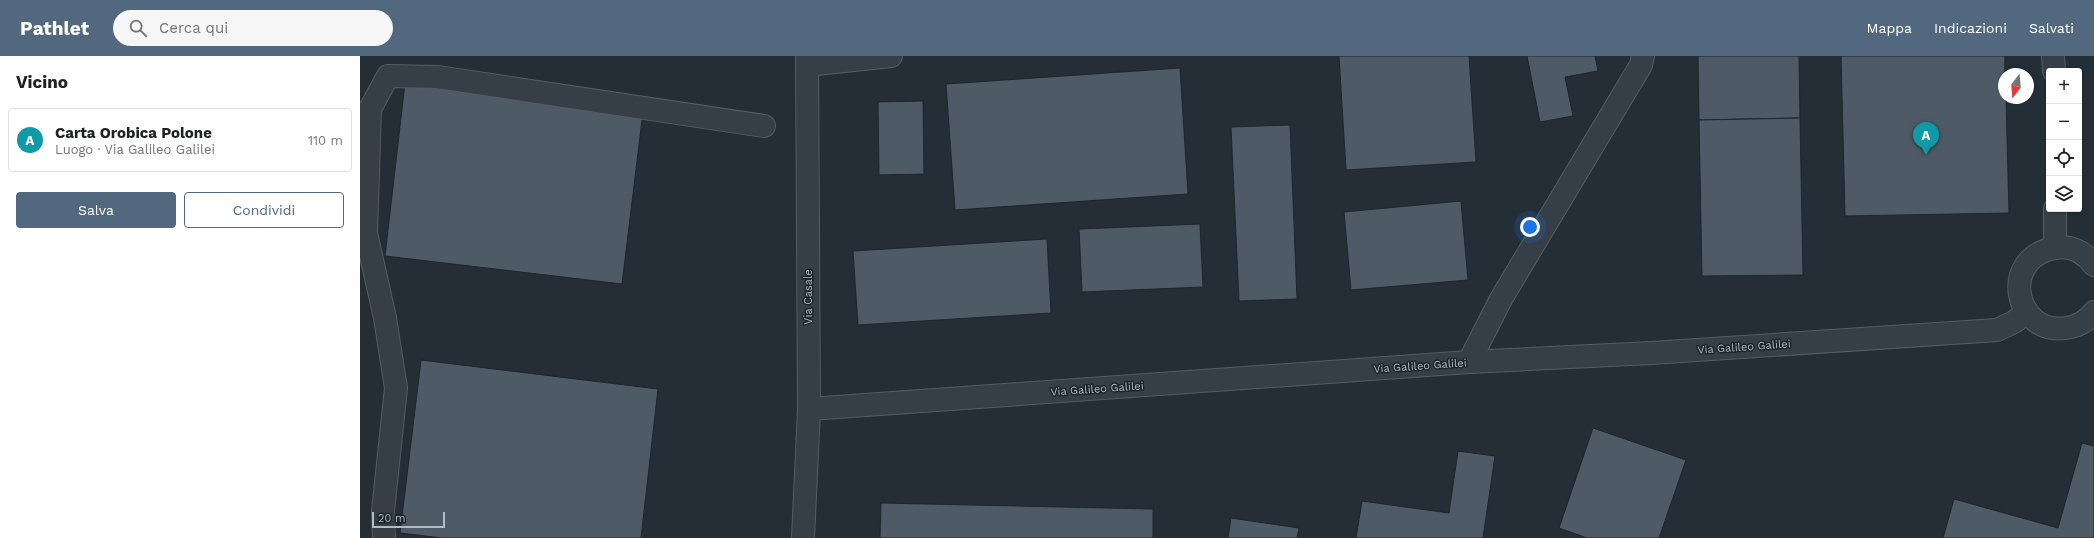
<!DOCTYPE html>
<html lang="it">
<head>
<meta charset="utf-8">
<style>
	body { margin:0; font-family:"Work Sans",sans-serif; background:#f6f6f6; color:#202124 }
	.controls { position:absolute; right:12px; top:12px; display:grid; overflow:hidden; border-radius:4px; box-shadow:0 1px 3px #0004 }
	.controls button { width:36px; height:36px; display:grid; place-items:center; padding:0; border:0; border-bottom:1px solid #e0e0e0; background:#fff; color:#202124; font:20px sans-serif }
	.compass { position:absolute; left:1638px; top:12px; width:36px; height:36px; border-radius:50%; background:#fff; box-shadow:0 1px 3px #0004; rotate:196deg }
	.scale { position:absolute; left:12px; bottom:10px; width:73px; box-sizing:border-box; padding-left:4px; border:2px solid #b1bbc4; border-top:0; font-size:11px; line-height:14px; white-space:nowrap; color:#b1bbc4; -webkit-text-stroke:3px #1c242c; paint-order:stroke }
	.you { position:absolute; left:1170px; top:171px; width:14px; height:14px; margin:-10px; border:3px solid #fff; border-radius:50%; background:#1a73e8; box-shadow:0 0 0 6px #1a73e833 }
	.badge { display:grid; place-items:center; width:26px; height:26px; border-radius:50%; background:#51687e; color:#fff; font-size:13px; font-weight:700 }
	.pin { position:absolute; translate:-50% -33px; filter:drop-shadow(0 1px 2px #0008) }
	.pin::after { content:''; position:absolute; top:21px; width:14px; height:12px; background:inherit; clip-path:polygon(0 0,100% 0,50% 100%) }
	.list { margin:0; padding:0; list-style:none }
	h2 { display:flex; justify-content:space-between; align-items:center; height:52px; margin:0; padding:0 16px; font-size:17px }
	h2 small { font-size:13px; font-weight:400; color:#757577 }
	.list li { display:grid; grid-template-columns:26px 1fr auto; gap:12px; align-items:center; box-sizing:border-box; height:64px; margin:0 8px 8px; padding:0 8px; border:1px solid #e0e0e0; border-radius:4px }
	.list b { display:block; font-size:15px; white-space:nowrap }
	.list p { margin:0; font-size:13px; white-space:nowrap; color:#757577 }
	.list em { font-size:13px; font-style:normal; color:#757577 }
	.actions { display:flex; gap:8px; padding:12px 16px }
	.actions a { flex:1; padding:9px 0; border:1px solid #51687e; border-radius:4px; text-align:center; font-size:14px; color:#51687e }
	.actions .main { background:#51687e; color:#fff }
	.icon { flex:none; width:22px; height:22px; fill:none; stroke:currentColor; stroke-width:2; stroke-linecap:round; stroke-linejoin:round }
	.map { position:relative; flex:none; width:1734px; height:482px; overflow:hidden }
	header { display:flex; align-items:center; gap:24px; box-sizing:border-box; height:56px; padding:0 20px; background:#51687e; color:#fff }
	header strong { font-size:19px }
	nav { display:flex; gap:22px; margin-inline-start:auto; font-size:14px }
	.search { width:280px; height:36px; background:#f6f6f6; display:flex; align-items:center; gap:10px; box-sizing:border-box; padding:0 14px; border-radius:22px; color:#757577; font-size:15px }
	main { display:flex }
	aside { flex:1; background:#fff }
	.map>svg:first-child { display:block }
	.building { fill:#4e5a65; stroke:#1e262e }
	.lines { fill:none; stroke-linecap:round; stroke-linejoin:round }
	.minor-casing { stroke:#545d65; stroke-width:24 }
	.minor { stroke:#363f47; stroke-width:22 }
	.labels { text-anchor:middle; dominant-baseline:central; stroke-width:3; stroke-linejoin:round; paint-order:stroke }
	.street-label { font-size:11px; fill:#b1bbc4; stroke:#1c242c }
</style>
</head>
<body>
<header>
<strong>Pathlet</strong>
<div class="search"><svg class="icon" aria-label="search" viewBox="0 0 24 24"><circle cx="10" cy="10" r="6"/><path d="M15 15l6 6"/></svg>Cerca qui</div>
<nav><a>Mappa</a><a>Indicazioni</a><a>Salvati</a></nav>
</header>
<main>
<aside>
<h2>Vicino<small></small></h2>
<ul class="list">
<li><span class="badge" style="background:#0f9aa8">A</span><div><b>Carta Orobica Polone</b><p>Luogo · Via Galileo Galilei</p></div><em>110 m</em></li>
</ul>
<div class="actions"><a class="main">Salva</a><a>Condividi</a></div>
</aside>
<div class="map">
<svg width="1734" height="482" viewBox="0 0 1734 482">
	<rect width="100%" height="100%" fill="#232e37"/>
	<g class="building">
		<path d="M979,0h130l7,106 -130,8z"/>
		<path d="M1167,0h68l3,15 -33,6 8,39 -33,6z"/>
		<path d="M1338,0h101l1,62 -101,2z"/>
		<path d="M1481,0h164l-1,42h2l3,115 -164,3z"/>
		<path d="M820,12l8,126 -233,16 -9,-126z"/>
		<path d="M45,27l238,29 -21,172 -237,-28z"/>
		<path d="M563,45l1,73 -45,1 -1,-73z"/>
		<path d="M1440,62l3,157 -101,1 -3,-156z"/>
		<path d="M930,69l7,174 -58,2 -8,-174z"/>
		<path d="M1101,145l7,79 -117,10 -7,-78z"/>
		<path d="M840,168l3,63 -121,5 -3,-63z"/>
		<path d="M687,183l4,74 -193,12 -5,-74z"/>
		<path d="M61,304l237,29 -17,149h-199l-42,-5z"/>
		<path d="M1233,372l93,32 -27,78h-72l-28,-10z"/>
		<path d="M1722,387l12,3v92h-151l11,-39 104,29z"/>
		<path d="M1098,395l37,5 -12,82h-127l6,-37 87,12z"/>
		<path d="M521,447l272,6v29h-273z"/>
		<path d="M871,462l68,10 -2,10h-69z"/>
	</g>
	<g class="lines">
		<g class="minor-casing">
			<g id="minor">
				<path d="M1693,0l1,15"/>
				<path d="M447,9l84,-9"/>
				<path d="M1695,192v-39"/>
				<path d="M1734,209c-10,-13 -23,-20 -39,-17 -57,10 -40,88 11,80 12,-2 20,-6 28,-16"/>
				<path d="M1109,306l32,-63 140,-234 2,-9"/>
				<path d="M449,353l660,-47 183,-9 345,-23 17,-8 13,-10"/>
				<path d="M24,482l-1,-27 13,-123 -11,-70 -19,-85 4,-124 18,-33 50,1 326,49"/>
				<path d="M443,482l6,-129 -2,-353"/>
			</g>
		</g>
		<use href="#minor" class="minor"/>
	</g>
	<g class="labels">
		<g class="street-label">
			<text transform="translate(448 241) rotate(-90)">Via Casale</text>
			<text transform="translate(1384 291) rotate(-4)">Via Galileo Galilei</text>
			<text transform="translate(1060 310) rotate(-4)">Via Galileo Galilei</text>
			<text transform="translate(737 333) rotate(-4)">Via Galileo Galilei</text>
		</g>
	</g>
</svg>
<div class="controls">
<button>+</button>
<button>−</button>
<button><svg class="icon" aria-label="locate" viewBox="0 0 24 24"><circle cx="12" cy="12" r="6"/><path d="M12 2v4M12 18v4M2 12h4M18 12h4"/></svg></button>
<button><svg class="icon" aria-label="layers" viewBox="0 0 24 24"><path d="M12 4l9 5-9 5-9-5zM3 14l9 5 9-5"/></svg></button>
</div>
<svg class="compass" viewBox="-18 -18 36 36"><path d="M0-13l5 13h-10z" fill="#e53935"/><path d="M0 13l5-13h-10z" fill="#757577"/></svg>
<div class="scale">20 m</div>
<div class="you"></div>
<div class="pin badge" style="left:1566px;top:99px;background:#0f9aa8">A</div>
</div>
</main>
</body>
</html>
